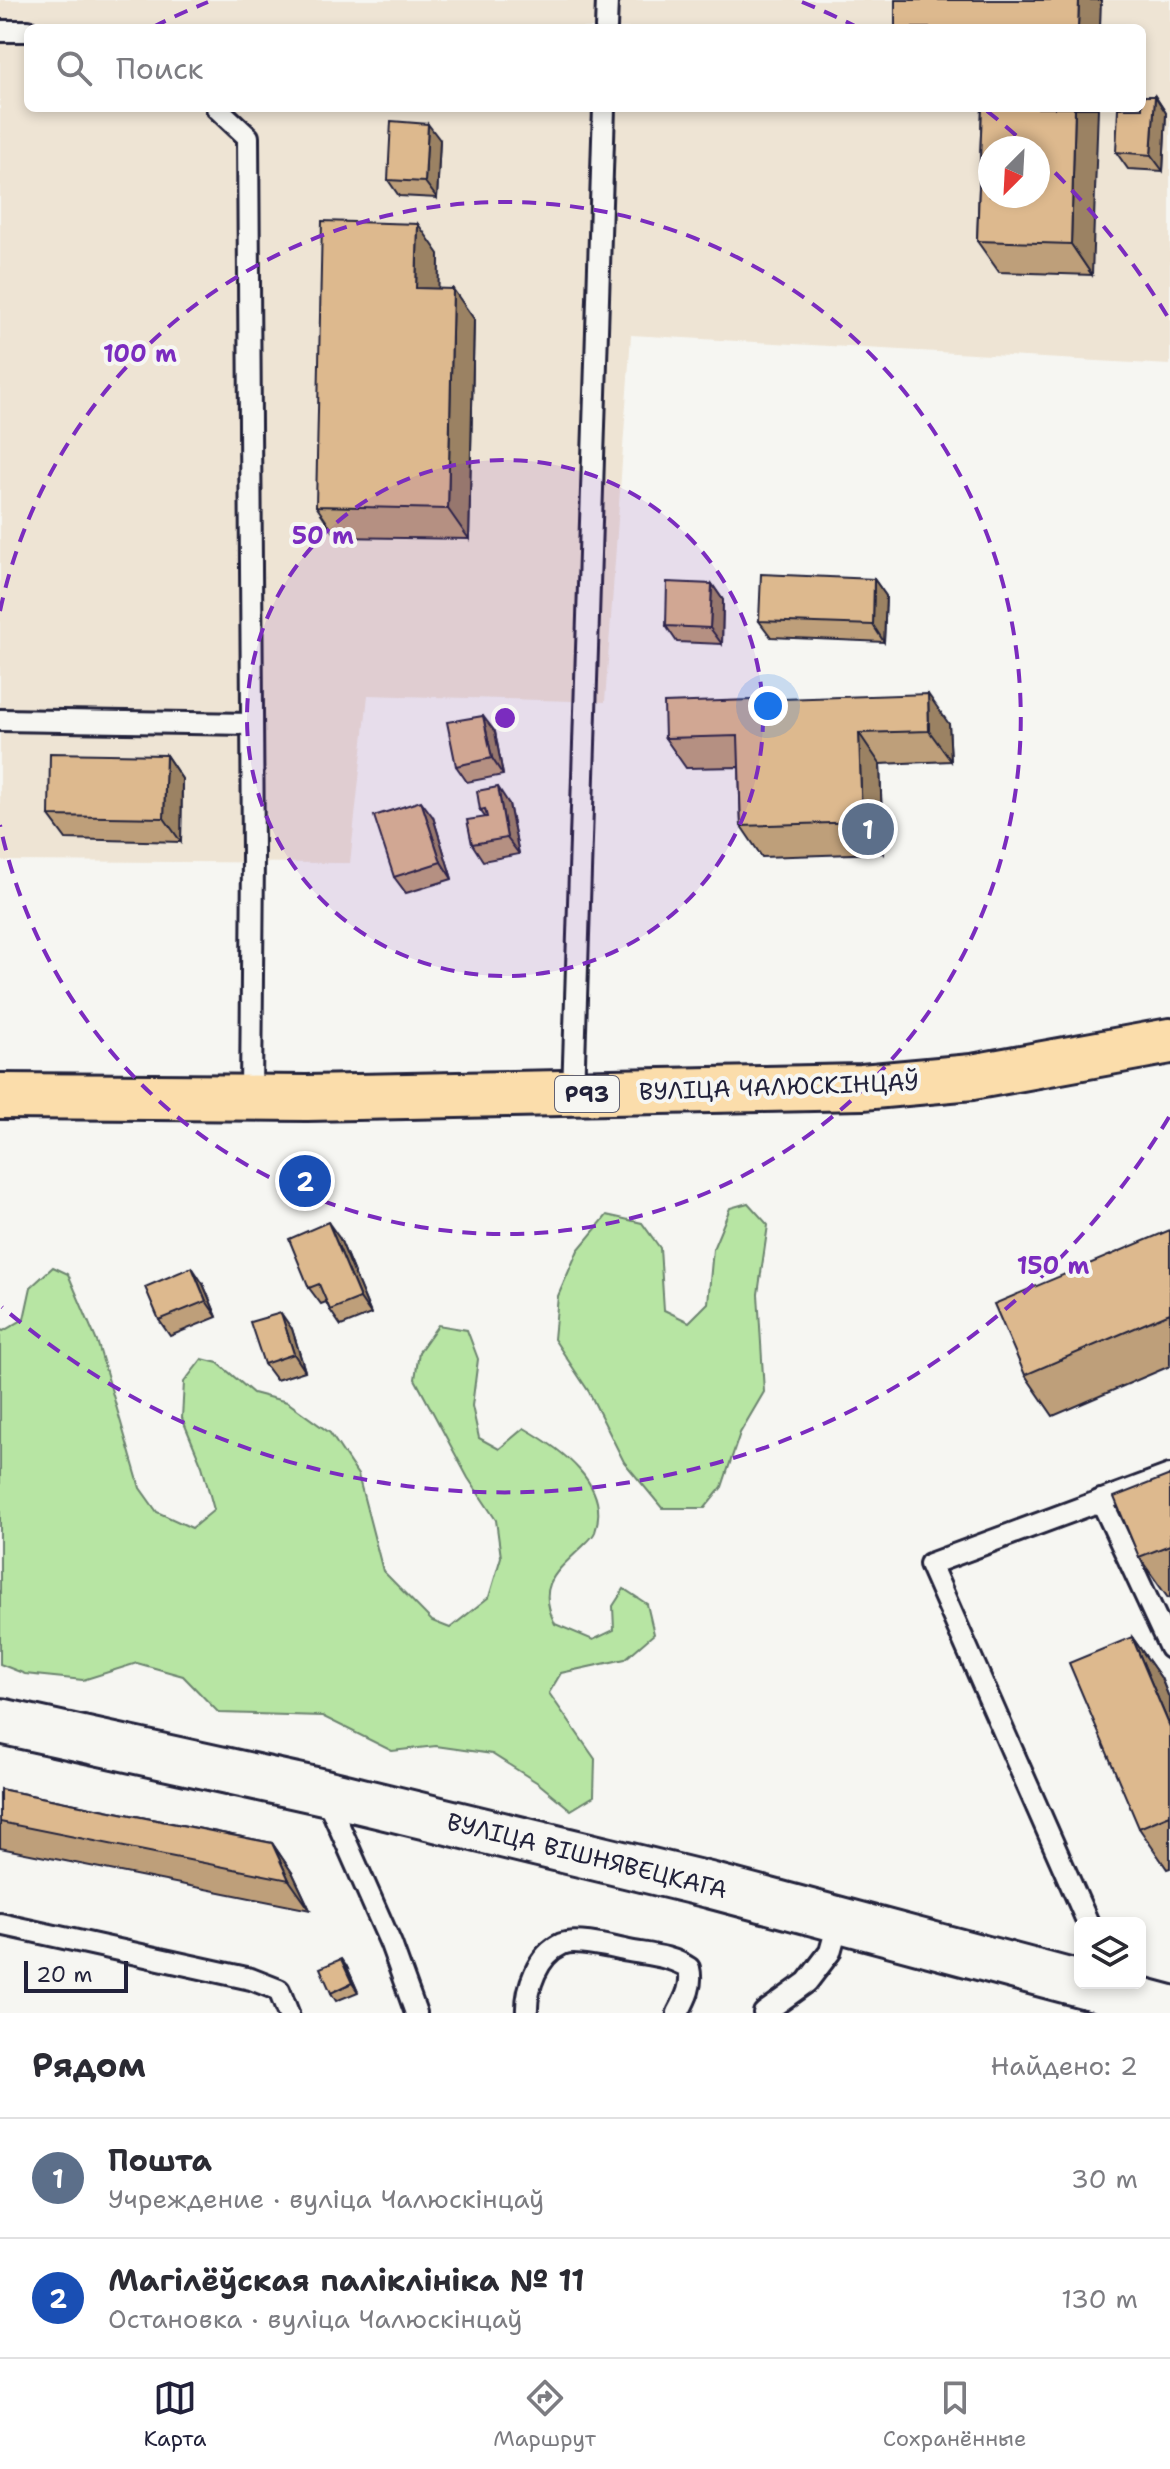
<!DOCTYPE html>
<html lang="ru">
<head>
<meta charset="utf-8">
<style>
	body { margin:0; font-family:"Shantell Sans",sans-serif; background:#f7f7f7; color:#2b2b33 }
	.controls { position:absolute; right:24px; bottom:24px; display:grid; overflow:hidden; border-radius:12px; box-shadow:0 4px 12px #0003 }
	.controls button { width:72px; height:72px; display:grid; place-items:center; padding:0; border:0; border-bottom:2px solid #e1e1e2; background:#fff; color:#2b2b33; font:40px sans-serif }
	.compass { position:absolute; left:978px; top:136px; width:72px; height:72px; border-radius:50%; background:#fff; box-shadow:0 4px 12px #0003; rotate:204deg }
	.scale { position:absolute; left:24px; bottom:20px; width:104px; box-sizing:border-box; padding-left:8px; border:4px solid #22223b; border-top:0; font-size:22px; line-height:28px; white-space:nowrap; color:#22223b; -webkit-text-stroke:6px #f6f6f2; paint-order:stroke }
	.you { position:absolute; left:768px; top:706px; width:28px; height:28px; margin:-20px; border:6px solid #fff; border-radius:50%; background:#1a73e8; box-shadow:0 0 0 12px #1a73e833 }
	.badge { display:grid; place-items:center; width:52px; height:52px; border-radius:50%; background:#22223b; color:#fff; font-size:26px; font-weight:700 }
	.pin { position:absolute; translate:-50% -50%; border:4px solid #fff; box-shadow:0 2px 8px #0006 }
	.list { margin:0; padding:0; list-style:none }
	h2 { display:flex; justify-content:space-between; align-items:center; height:104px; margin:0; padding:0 32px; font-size:34px }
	h2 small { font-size:26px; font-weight:400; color:#7c7c81 }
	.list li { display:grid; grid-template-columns:52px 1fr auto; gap:24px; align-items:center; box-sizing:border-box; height:120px; padding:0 32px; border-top:2px solid #e1e1e2 }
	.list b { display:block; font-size:30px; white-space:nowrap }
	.list p { margin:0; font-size:26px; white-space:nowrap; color:#7c7c81 }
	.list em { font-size:26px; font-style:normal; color:#7c7c81 }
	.icon { flex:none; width:44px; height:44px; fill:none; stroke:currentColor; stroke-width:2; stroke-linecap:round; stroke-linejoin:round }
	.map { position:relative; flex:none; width:1170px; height:2013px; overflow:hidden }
	.search { position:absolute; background:#fff; box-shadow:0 4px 12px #0003; left:24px; right:24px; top:24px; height:88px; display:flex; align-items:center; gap:20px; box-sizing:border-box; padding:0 28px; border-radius:12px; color:#7c7c81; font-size:30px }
	.sheet { height:344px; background:#fff }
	nav { display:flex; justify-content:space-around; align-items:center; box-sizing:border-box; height:112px; border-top:2px solid #e1e1e2; background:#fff; font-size:22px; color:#7c7c81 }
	nav a { display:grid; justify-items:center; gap:4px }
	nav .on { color:#22223b }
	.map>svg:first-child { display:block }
	.built { fill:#eee4d4; fill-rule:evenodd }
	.green { fill:#b7e5a3; stroke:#6c846f; stroke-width:2 }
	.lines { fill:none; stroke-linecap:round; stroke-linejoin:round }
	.lane-casing { stroke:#22223b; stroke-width:26 }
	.secondary-casing { stroke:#22223b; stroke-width:50 }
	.primary-casing { stroke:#22223b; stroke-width:50 }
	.lane { stroke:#f6f6f2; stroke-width:20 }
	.secondary { stroke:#f6f6f2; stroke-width:44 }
	.primary { stroke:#fbddab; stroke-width:44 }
	.wall { fill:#be9f7a; stroke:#22223b; stroke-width:2 }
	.shaded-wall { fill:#9b8263; stroke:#22223b; stroke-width:2 }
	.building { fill:#ddb98e; stroke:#22223b; stroke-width:2; fill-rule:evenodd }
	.ring { fill:none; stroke:#7b2cbf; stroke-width:4; stroke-dasharray:14 10 }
	.labels { text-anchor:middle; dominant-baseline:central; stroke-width:8; stroke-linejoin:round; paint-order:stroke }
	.shield { fill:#f6f6f2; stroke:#626272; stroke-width:2 }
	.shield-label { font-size:22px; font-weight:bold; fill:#22223b }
	.street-label { font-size:24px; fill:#22223b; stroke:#f6f6f2 }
	.centre { fill:#7b2cbf; stroke:#f6f6f2; stroke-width:4 }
	.ring-label { font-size:24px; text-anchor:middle; font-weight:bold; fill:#7b2cbf; stroke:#f6f6f2; stroke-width:8; stroke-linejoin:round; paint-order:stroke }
</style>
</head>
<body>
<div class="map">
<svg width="1170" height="2013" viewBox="0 0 1170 2013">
	<rect width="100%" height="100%" fill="#f6f6f2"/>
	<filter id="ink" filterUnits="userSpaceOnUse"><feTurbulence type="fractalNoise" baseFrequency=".0125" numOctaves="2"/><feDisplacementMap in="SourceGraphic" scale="16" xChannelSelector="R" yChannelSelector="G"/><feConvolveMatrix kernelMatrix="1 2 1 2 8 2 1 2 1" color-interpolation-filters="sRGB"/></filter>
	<g filter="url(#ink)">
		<path class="built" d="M0,0h1170v365l-539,-30 -26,367 -237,-7 -18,168 -350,-2zM28,28h1114v80h-1114zM990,148h48v48h-48z"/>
		<g class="green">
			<path d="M748,1203l20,22 -10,69 6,98 -24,41 -18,54 -17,21h-43l-38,-46 -35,-70 -35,-53 4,-43 20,-46 29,-35 35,8 18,25 4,62 25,12 19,-19 5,-54 17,-41z"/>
			<path d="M53,1267l15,7 30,70 42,144 17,24 35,16 22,-18 -12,-44 -20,-48 2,-36 18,-23 16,4 35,30 34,9 43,31 28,42 25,96 49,50 18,7 39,-31 12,-40 -5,-37 -28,-42 -53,-99 4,-27 19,-27 29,5 11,29 -6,47 7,32 20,11 25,-21c35,20 88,56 71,104 -2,5 -8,10 -12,14 -27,26 -47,39 -28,78l38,16 21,-10 -1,-24 11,-17 23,15 7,30 -29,25 -64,14 -12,20 46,66 -1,37 -23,14 -33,-27 -46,-29 -56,-8 -44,5 -70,-35 -103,-3 -36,-37 -46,-13 -54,17 -58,-6 -25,-10v-335l3,2 21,-12 7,-32z"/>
		</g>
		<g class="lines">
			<g class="lane-casing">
				<g id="lane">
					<path d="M606,28l1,-28"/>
					<path d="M0,31h28"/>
					<path d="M217,108l31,29 5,718 -2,241"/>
					<path d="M0,720l251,4"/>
					<path d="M573,1094l31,-986"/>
					<path d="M1101,1500l69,148"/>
					<path d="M324,1792l67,152 25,69"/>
					<path d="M1088,1923l-158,-359 240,-89"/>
					<path d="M0,1924l251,55 28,11 9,23"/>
					<path d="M527,2013c-1,-24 10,-58 35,-69 14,-6 52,4 67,7 21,4 42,5 60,17 4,17 -3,30 -11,45"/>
					<path d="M764,2013l43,-31 23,-30 9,-32"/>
				</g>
			</g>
			<g class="secondary-casing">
				<path id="secondary" d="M0,1721l324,71 385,93 461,123"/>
			</g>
			<g class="primary-casing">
				<path id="primary" d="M0,1096l307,2 555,-11 110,-10 198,-36"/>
			</g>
			<use href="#lane" class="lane"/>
			<use href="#secondary" class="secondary"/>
			<use href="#primary" class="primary"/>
		</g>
		<g class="wall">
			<path d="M1155,96l11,17 -3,58 -35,-2 -12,-17z"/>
			<path d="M982,108l110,167 -93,-3 -22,-31z"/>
			<path d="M440,140l-3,58 -38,-2 -11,-16z"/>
			<path d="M439,254l-1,35 36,30 -5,220 -132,-2 -21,-31z"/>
			<path d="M874,579l12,17 -2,46 -113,-5 -12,-16z"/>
			<path d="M712,584l11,16 -1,44 -45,-2 -11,-16z"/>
			<path d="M949,724l2,37 -71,3 3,89 -121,4 -21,-31 -2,-59 -53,1 -21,-30z"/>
			<path d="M495,732l8,43 -36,7 -11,-16z"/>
			<path d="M166,755l16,24 -1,63 -115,-3 -17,-23z"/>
			<path d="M509,804l10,50 -36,7 -11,-17 13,-27 -5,-7z"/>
			<path d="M433,817l19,62 -46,14 -12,-16z"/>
			<path d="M1170,1230v136l-117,50 -28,-41z"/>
			<path d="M340,1239l31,75 -30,12 -11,-16 -4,-8 -5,2 -12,-16z"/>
			<path d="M203,1284l14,33 -47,19 -11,-16z"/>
			<path d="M292,1329l13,42 -29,9 -12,-16z"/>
			<path d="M1170,1475v122l-2,1 -29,-41z"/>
			<path d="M1132,1637l29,41 9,22v168l-3,1 -28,-41z"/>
			<path d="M0,1789l272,54 21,31 17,36 -310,-62z"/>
			<path d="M347,1967l11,25 -22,9 -5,-8z"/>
		</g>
		<g class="shaded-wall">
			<path d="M1079,0h22l-1,28h-22z"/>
			<path d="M1155,96l11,17 -3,58 -12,-16z"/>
			<path d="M1075,108h23l-6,167 -21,-31z"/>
			<path d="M428,124l12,16 -3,58 -12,-16z"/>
			<path d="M418,224l21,30 -1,64 -22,-30z"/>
			<path d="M453,289l21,30 -5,220 -21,-30z"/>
			<path d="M874,579l12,17 -2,46 -11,-17z"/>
			<path d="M712,584l11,16 -1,44 -12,-16z"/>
			<path d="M928,694l21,30 2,37 -22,-30z"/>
			<path d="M483,716l12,16 8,43 -11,-17z"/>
			<path d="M859,733l21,31 3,89 -21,-31z"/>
			<path d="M166,755l16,24 -1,63 -17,-24z"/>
			<path d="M498,787l11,17 10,50 -12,-16z"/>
			<path d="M421,801l12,16 19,62 -11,-17z"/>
			<path d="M328,1222l12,17 31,75 -11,-16z"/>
			<path d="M192,1267l11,17 14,33 -11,-16z"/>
			<path d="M281,1313l11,16 13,42 -11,-17z"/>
			<path d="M1132,1637l29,41 9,22v27z"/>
			<path d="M272,1843l21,31 17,36 -21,-30z"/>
			<path d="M341,1959l6,8 11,25 -6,-9z"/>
		</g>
		<g class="building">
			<path d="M895,0h184l-1,28h-183z"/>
			<path d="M1142,96h13l-4,59 -35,-3 2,-44h24z"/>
			<path d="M982,108h93l-4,136 -94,-3zM990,148h48v48h-48z"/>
			<path d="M391,121l37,3 -3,58 -37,-2z"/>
			<path d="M322,221l96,3 -2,64 37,1 -5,220 -132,-3z"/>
			<path d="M761,574l113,5 -1,46 -114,-4z"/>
			<path d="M667,582l45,2 -2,44 -44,-2z"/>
			<path d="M928,694l1,37 -70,2 3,89 -121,4 -3,-90 -73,2 -1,-35z"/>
			<path d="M483,716l9,42 -36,8 -9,-44z"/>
			<path d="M50,753l116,2 -2,63 -115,-2z"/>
			<path d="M498,787l9,51 -35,6 -5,-24 20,-3 -2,-8 -5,1 -3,-19z"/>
			<path d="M421,801l20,61 -47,15 -20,-61z"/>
			<path d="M328,1222l32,76 -30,12 -11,-26 -10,4 -20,-49z"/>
			<path d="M1170,1230v83l-145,62 -31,-71z"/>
			<path d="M192,1267l14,34 -47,19 -14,-33z"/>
			<path d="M281,1313l13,41 -30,10 -14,-42z"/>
			<path d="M1170,1475v70l-31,12 -25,-60z"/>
			<path d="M1132,1637l38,90v88l-31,13 -70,-165z"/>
			<path d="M0,1789l272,54 17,37 -289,-58z"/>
			<path d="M341,1959l11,24 -21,10 -11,-25z"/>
		</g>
	</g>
	<circle cx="505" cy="718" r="258" fill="#7b2cbf" fill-opacity=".12"/>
	<g class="ring">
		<circle cx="505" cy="718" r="258"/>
		<path d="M0 611A516 516 0 1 1 0 825"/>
		<path d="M1169 1117A775 775 0 0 1 2 1307M153 27A775 775 0 0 1 208 2M802 2A775 775 0 0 1 857 27M987 111A775 775 0 0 1 1029 147M1038 156A775 775 0 0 1 1169 319"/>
	</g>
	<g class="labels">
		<rect class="shield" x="555" y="1076" width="64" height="36" rx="6"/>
		<g class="shield-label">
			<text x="587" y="1094">Р93</text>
		</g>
		<g class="street-label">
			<text transform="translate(779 1087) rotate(-2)">ВУЛІЦА ЧАЛЮСКІНЦАЎ</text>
			<text transform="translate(587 1856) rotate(14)">ВУЛІЦА ВІШНЯВЕЦКАГА</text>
		</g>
	</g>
	<circle cx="505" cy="718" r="12" class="centre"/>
	<g class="ring-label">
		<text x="140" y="362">100 m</text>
		<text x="323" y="544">50 m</text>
		<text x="1053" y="1274">150 m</text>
	</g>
</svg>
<div class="controls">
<button><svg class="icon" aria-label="layers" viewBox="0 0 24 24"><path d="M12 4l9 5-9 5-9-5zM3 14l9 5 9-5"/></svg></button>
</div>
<svg class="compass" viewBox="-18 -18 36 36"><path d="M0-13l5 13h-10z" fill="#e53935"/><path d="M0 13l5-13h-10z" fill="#7c7c81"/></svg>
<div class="scale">20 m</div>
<div class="you"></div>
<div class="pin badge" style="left:868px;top:829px;background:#5c6f8a">1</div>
<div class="pin badge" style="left:305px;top:1181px;background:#1a4fb4">2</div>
<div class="search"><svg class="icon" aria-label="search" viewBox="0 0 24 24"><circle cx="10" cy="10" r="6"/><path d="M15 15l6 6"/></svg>Поиск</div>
</div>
<section class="sheet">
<h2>Рядом<small>Найдено: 2</small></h2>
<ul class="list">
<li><span class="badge" style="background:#5c6f8a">1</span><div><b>Пошта</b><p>Учреждение · вуліца Чалюскінцаў</p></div><em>30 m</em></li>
<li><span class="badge" style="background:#1a4fb4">2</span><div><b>Магілёўская паліклініка № 11</b><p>Остановка · вуліца Чалюскінцаў</p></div><em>130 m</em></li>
</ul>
</section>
<nav>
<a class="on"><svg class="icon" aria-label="map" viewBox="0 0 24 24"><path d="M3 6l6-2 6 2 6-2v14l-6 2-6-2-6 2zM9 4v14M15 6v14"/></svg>Карта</a>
<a><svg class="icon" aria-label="directions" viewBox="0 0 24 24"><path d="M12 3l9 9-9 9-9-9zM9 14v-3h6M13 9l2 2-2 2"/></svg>Маршрут</a>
<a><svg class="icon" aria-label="saved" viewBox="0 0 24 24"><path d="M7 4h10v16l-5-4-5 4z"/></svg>Сохранённые</a>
</nav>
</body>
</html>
